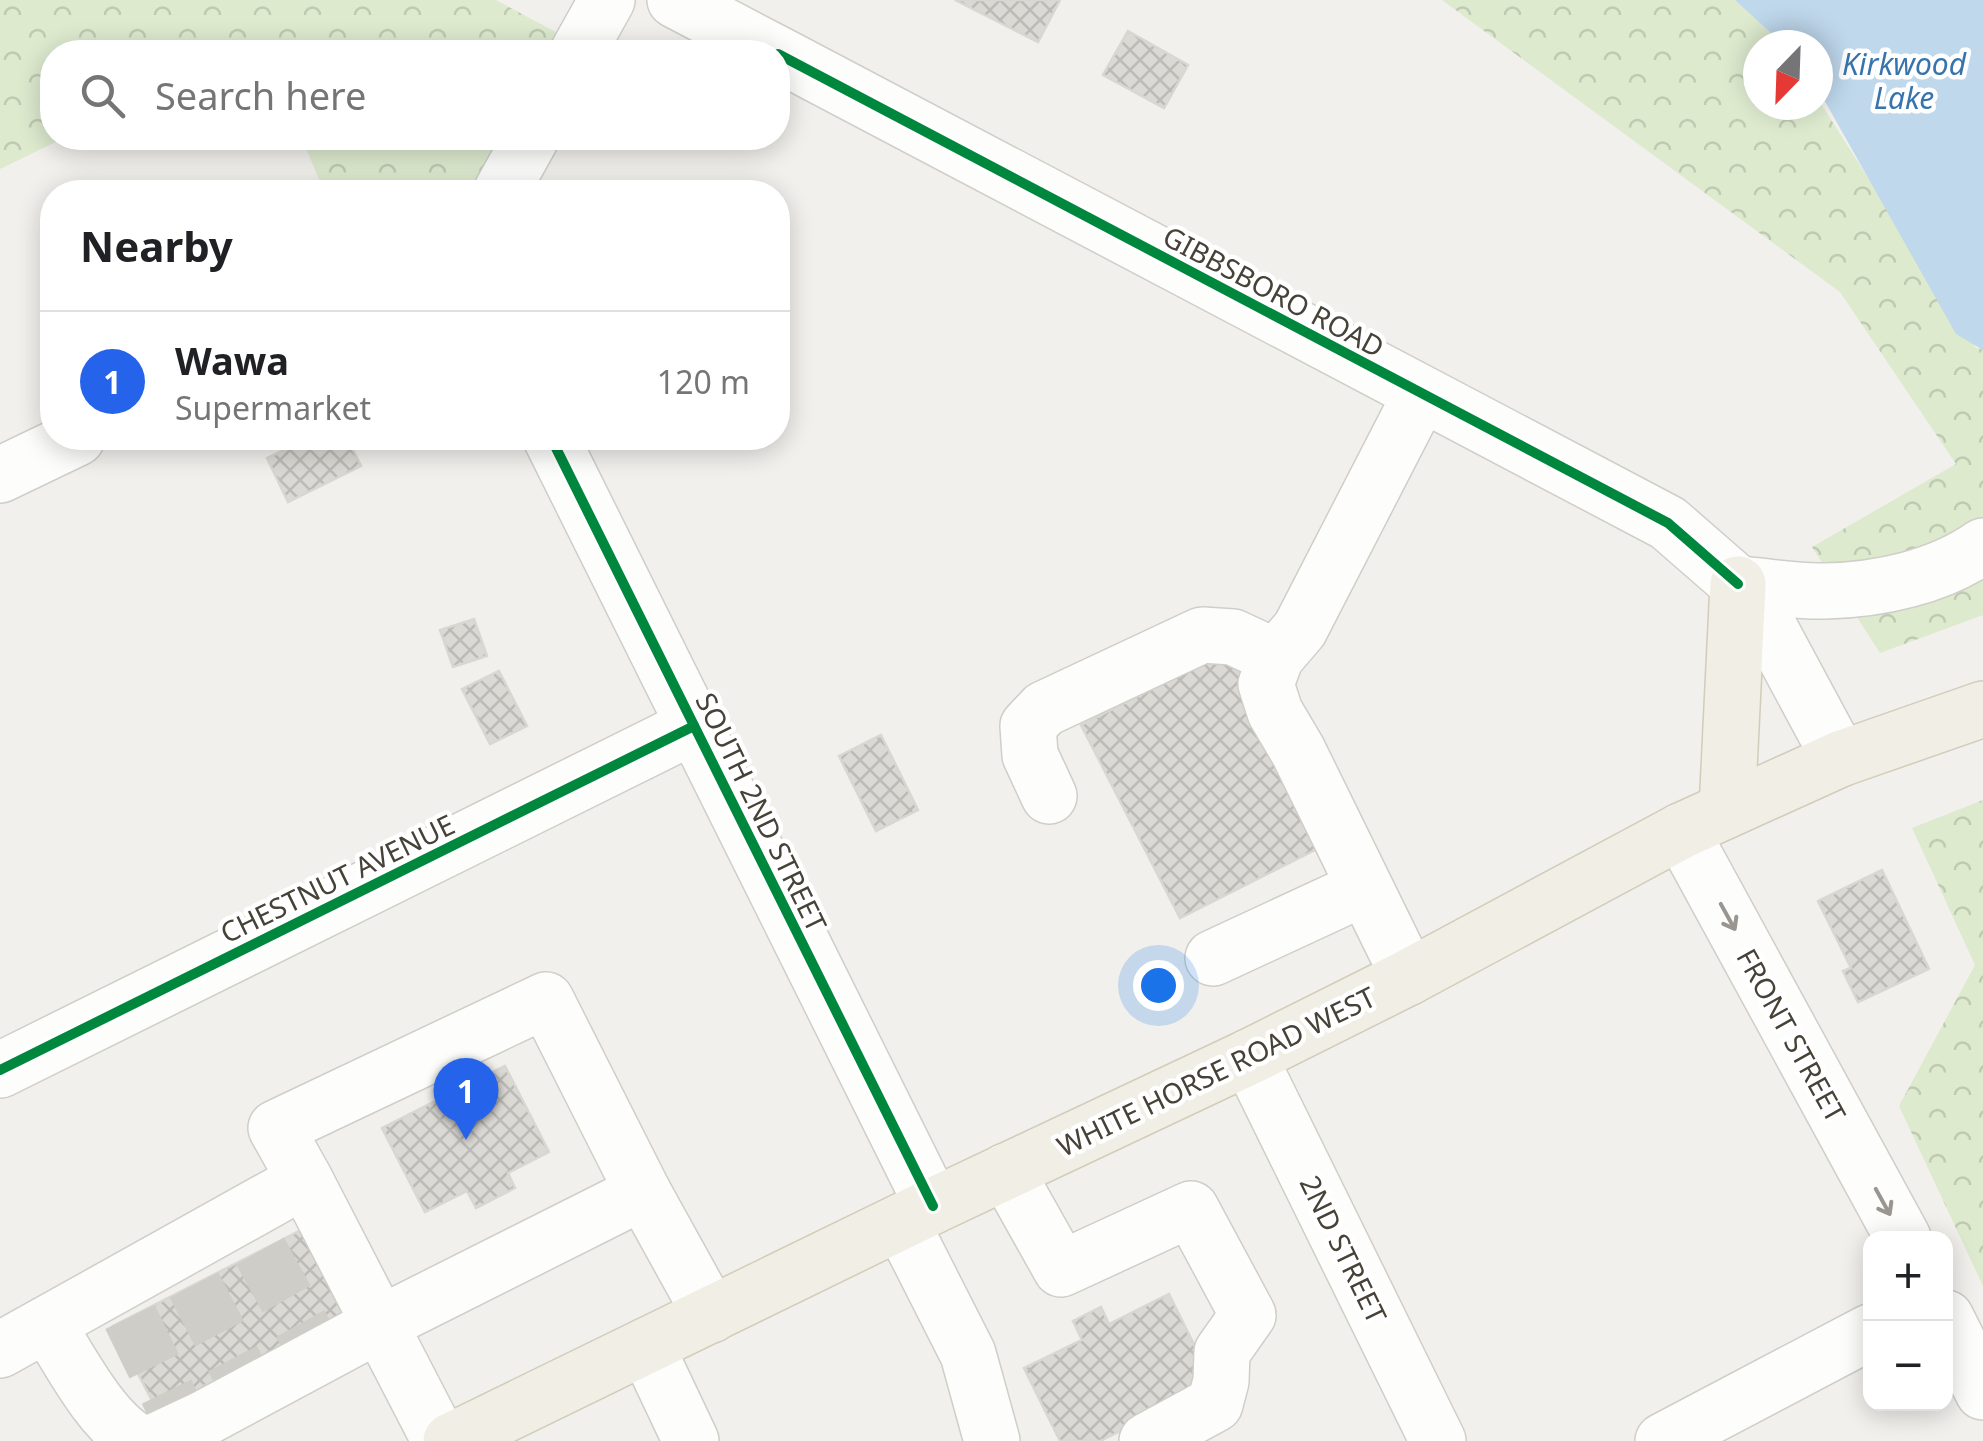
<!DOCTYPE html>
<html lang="en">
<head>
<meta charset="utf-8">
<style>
	body { margin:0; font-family:"Noto Sans",sans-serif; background:#f2f2f2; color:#202124 }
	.controls { position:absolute; right:30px; bottom:30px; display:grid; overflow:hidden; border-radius:20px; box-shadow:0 5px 25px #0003 }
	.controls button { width:90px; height:90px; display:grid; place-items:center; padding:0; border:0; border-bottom:2px solid #e0e0e0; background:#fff; color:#202124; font:50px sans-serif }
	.compass { position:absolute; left:1743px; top:30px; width:90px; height:90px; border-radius:50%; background:#fff; box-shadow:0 5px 25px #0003; rotate:203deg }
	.you { position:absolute; left:1158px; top:985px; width:35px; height:35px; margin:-25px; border:8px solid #fff; border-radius:50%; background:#1a73e8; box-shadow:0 0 0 15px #1a73e833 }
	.badge { display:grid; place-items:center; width:65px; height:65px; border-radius:50%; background:#2563eb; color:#fff; font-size:32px; font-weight:700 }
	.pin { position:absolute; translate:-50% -82px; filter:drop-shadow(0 2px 5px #0008) }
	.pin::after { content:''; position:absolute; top:52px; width:35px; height:30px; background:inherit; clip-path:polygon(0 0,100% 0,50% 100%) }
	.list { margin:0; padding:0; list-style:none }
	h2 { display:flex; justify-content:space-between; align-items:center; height:130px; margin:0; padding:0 40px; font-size:42px }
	h2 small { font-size:32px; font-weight:400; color:#757577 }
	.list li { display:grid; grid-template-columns:65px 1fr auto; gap:30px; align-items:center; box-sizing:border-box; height:140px; padding:0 40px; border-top:2px solid #e0e0e0 }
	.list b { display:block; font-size:38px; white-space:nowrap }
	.list p { margin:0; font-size:32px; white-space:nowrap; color:#757577 }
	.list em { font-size:32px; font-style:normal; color:#757577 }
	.icon { flex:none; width:55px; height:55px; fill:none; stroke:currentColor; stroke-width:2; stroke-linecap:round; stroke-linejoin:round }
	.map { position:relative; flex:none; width:1983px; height:1441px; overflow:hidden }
	.search { position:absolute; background:#fff; box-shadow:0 5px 25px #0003; left:40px; top:40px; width:750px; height:110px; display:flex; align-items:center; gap:25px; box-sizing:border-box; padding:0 35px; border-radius:40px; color:#757577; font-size:38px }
	.panel { position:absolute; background:#fff; box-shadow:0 5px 25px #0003; left:40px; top:180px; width:750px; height:270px; border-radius:40px }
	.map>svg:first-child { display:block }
	.forest { fill:url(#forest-crowns) }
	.water { fill:#bfd8ec }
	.building { fill:url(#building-cross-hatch); stroke:#d9d7d2; stroke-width:2.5 }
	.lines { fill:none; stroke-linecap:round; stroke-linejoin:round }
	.minor-tunnel { stroke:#cfcdc8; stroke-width:55; stroke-dasharray:55 28; stroke-linecap:butt }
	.minor-casing { stroke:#cfcec9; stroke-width:58 }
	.major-casing { stroke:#d2ccba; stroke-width:58 }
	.minor { stroke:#fdfdfc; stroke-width:55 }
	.major { stroke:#f0eee5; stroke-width:55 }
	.cycleway-casing { stroke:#fff; stroke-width:16 }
	.cycleway { stroke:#00873e; stroke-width:10 }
	.oneway { stroke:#999690 }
	.labels { text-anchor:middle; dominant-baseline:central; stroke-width:9; stroke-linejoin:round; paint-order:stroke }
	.street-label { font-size:28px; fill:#474238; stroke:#fff }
	.water-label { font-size:30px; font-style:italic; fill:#3774ad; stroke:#fff }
</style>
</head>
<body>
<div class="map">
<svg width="1983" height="1441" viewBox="0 0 1983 1441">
	<defs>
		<pattern id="forest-crowns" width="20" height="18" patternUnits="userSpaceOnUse" patternTransform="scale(2.5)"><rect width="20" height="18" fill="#ddeace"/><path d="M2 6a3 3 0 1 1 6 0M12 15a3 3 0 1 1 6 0" fill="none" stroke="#bfcab2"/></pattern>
		<pattern id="building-cross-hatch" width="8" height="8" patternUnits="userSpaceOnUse" patternTransform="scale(2.5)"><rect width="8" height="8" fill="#dbd9d4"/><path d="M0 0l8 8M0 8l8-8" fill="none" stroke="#bdbbb7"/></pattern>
	</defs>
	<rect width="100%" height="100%" fill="#f1f0ec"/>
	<g class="forest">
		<path d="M0,0h496l86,46 -3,6h-312l-6,-12 -25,12h-184v86h12l-64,31z"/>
		<path d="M1442,0h293l46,41 2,4h-25v60h60v-6l158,249 7,1v266l-103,38 -68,-106 144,-83 -116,-172z"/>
		<path d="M302,138h230l-31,54h-177z"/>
		<path d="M1983,800v486l-84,-180 76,-141 -63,-137z"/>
	</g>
	<path class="water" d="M1735,0h248v350l-27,-16 -138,-245v-44h-34z"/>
	<g class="building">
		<path d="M955,0h105l-22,42z"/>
		<path d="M1128,31l60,34 -24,43 -61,-33z"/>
		<path d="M309,438h38l14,28 -73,36 -21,-44z"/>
		<path d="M474,619l13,37 -34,11 -13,-37z"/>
		<path d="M1228,651l99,193 -147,74 -99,-193z"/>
		<path d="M499,671l28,55 -37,18 -28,-55z"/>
		<path d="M881,735l37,75 -42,21 -37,-75z"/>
		<path d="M1882,870l47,99 -71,33 -15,-31 8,-3 -33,-67z"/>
		<path d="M505,1066l44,86 -41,21 7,15 -39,20 -9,-17 -42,21 -43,-84z"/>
		<path d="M313,1224l44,84 -200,102 -44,-84z"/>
		<path d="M1169,1294l45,91 -114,56h-40l-36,-73 58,-28 -9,-19 28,-14 8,17z"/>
	</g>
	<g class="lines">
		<g class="minor-tunnel">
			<path d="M260,1251l46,83"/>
			<path d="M194,1285l44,84"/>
			<path d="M130,1317l42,86"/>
		</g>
		<g class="minor-casing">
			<g id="minor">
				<path d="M675,0l99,52"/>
				<path d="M578,52l29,-52"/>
				<path d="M778,54l890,469 70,61 30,41 72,134"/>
				<path d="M501,192l30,-54"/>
				<path d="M551,438l382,768"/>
				<path d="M0,475l77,-37"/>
				<path d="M1738,584c28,2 58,8 87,7 54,-1 114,-14 158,-45"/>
				<path d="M1049,796l-19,-41 -2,-29 16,-17 158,-74 31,2 43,20"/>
				<path d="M1681,831l222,407"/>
				<path d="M1213,958l151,-70"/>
				<path d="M1409,977l-111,-226 -23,-39 -9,-28 10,-27 24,-28 121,-235"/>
				<path d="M1249,1057l189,384"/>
				<path d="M0,1070l694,-344"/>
				<path d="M1006,1171l55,98 130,-60 57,106 -26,37 -1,29 -6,23 -68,37"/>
				<path d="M305,1180l135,261"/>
				<path d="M901,1222l67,132 24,87"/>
				<path d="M1946,1318l37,74"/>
				<path d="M47,1324c23,36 53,96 90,117"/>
				<path d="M646,1346l45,95"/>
				<path d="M0,1350l305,-170 -29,-52 270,-128 97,192"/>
				<path d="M156,1441l47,-22 177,-95 263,-132 68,123"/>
				<path d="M1663,1441l207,-109"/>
			</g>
		</g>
		<g class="major-casing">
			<g id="major">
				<path d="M1727,810l11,-226"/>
				<path d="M451,1441l482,-235 316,-149 160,-80 272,-146 159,-72 143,-50"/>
			</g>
		</g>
		<use href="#minor" class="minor"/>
		<use href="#major" class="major"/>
		<g class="cycleway-casing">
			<g id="cycleway">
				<path d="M778,54l890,469 70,61"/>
				<path d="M551,438l382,768"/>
				<path d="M0,1070l694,-344"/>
			</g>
		</g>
		<use href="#cycleway" class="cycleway"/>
	</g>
	<defs><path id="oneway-shaft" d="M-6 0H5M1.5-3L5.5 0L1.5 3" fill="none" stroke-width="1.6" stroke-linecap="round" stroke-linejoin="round" transform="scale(2.5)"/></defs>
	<g class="oneway">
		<use href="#oneway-shaft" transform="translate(1728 917) rotate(61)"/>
		<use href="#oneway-shaft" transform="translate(1883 1202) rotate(61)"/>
	</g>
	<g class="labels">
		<g class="street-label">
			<text transform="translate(1274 291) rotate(28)">GIBBSBORO ROAD</text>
			<text transform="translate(762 812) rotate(64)">SOUTH 2ND STREET</text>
			<text transform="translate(337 878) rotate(-26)">CHESTNUT AVENUE</text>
			<text transform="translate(1792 1035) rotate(61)">FRONT STREET</text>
			<text transform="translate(1216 1071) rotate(-26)">WHITE HORSE ROAD WEST</text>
			<text transform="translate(1344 1249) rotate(64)">2ND STREET</text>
		</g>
		<g class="water-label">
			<text x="1904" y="63">Kirkwood<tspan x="1904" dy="34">Lake</tspan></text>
		</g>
	</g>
</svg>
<div class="controls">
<button>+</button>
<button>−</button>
</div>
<svg class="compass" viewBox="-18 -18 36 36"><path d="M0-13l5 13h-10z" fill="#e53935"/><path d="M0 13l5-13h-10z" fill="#757577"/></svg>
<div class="you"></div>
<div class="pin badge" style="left:466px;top:1140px">1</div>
<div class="search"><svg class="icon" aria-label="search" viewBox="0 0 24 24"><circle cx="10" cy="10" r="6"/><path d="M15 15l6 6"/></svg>Search here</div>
<section class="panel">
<h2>Nearby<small></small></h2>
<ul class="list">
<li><span class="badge">1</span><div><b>Wawa</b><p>Supermarket</p></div><em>120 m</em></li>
</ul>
</section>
</div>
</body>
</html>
